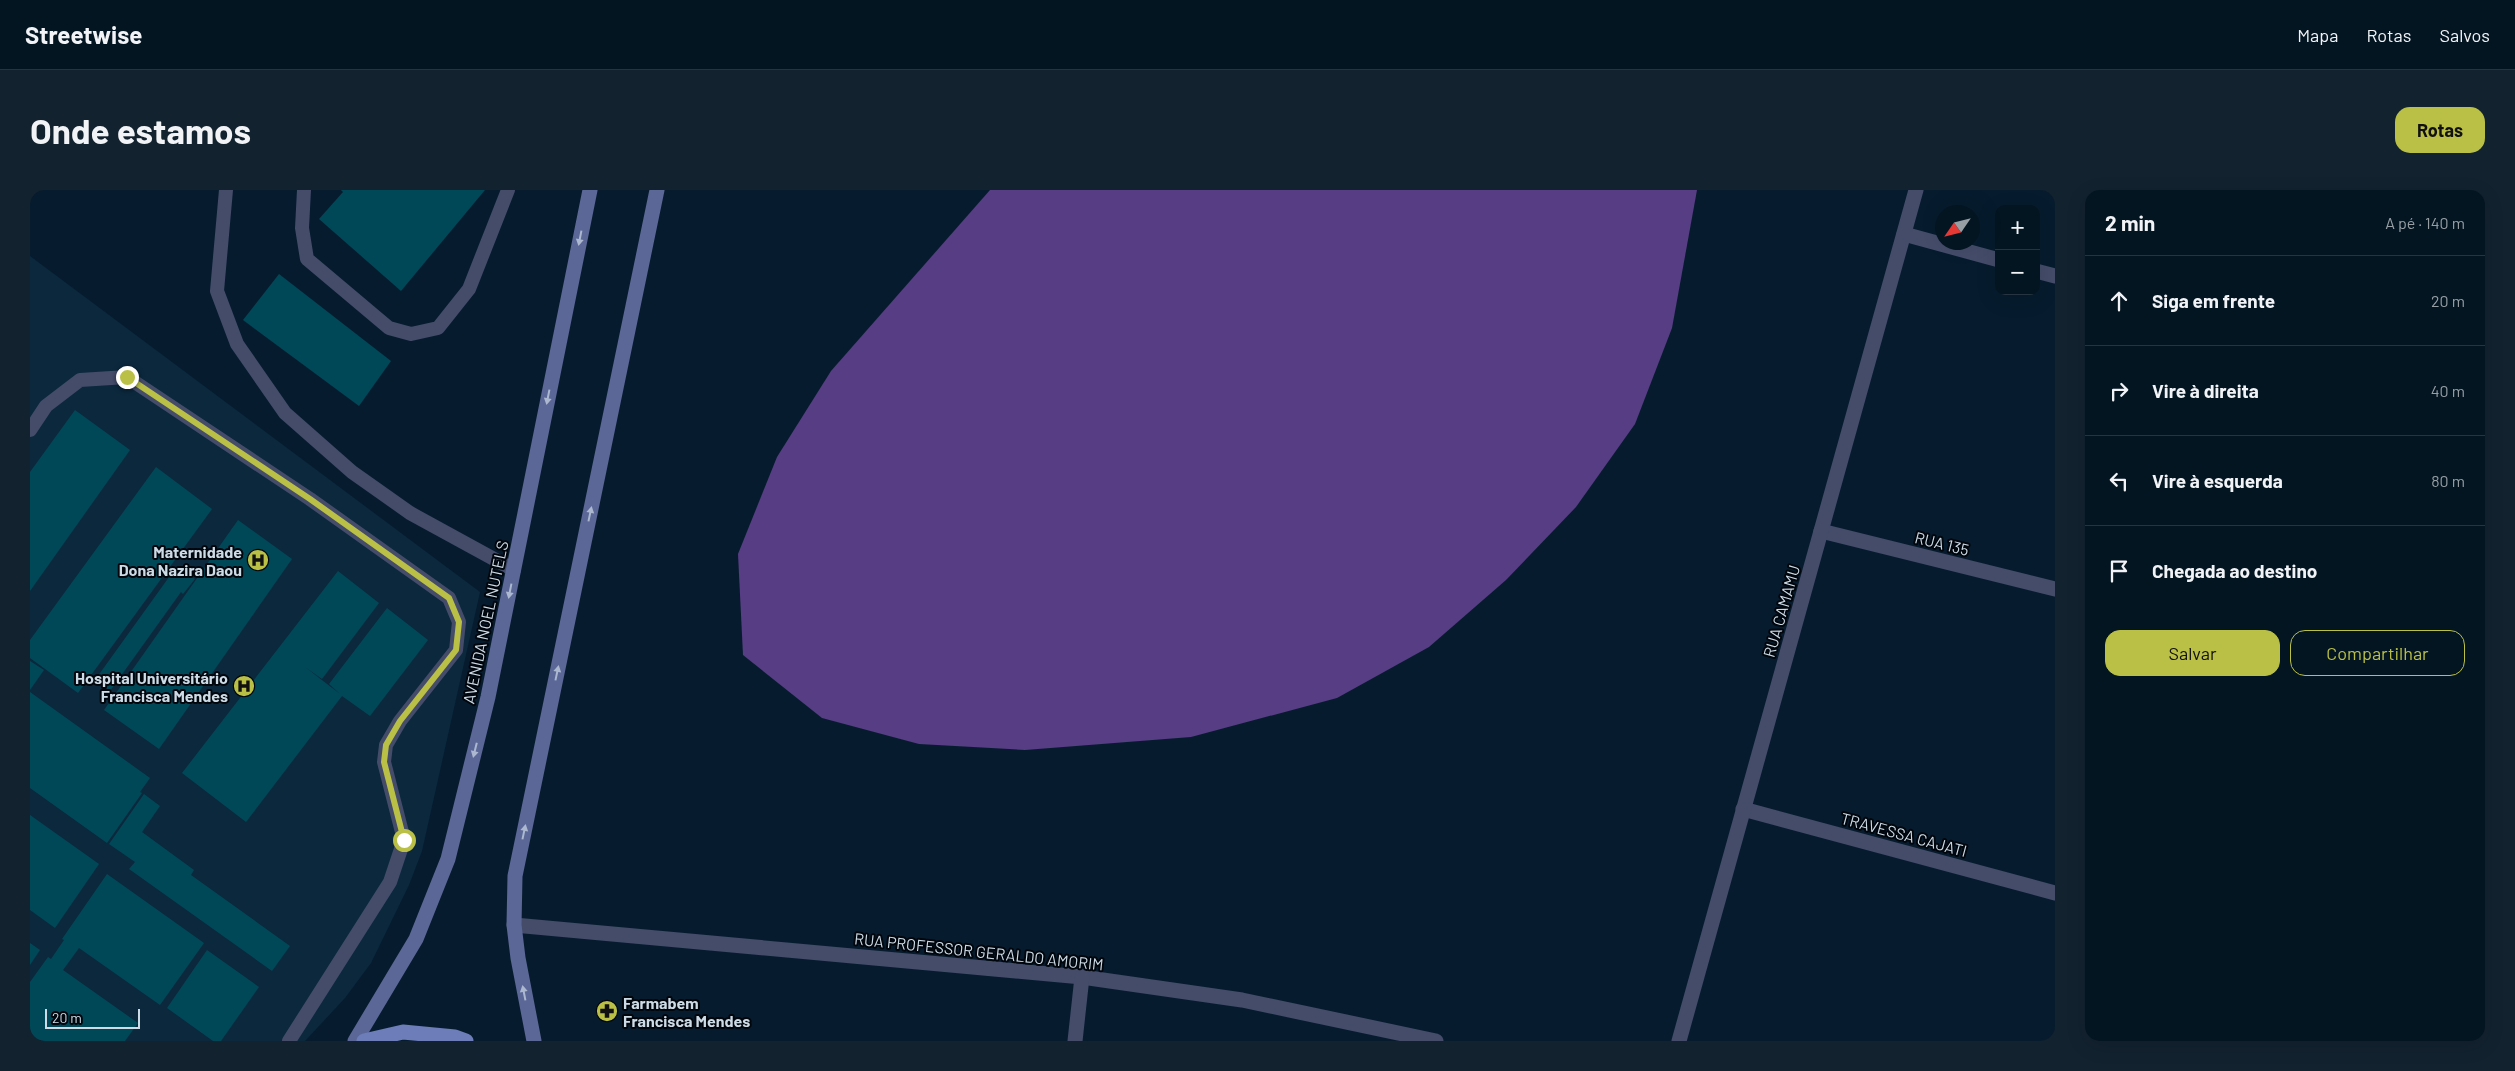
<!DOCTYPE html>
<html lang="pt">
<head>
<meta charset="utf-8">
<style>
	body { margin:0; font-family:Barlow,sans-serif; background:#12222f; color:#f1f3f6 }
	.controls { position:absolute; right:15px; top:15px; display:grid; overflow:hidden; border-radius:10px; box-shadow:0 5px 20px #0002 }
	.controls button { width:45px; height:45px; display:grid; place-items:center; padding:0; border:0; border-bottom:1px solid #253440; background:#041522; color:#f1f3f6; font:25px sans-serif }
	.compass { position:absolute; left:1905px; top:15px; width:45px; height:45px; border-radius:50%; background:#041522; box-shadow:0 5px 20px #0002; rotate:235deg }
	.scale { position:absolute; left:15px; bottom:12px; width:95px; box-sizing:border-box; padding-left:5px; border:2px solid #cddbe7; border-top:0; font-size:14px; line-height:18px; white-space:nowrap; color:#cddbe7; -webkit-text-stroke:4px #01060d; paint-order:stroke }
	.stop { position:absolute; width:15px; height:15px; margin:-11px; border:4px solid #bac046; border-radius:50%; background:#fff }
	.stop.end { background:#bac046; border-color:#fff; box-shadow:0 1px 5px #0008 }
	.list { margin:0; padding:0; list-style:none }
	h2 { display:flex; justify-content:space-between; align-items:center; height:65px; margin:0; padding:0 20px; font-size:21px }
	h2 small { font-size:16px; font-weight:400; color:#979fa5 }
	.list li { display:grid; grid-template-columns:32px 1fr auto; gap:15px; align-items:center; box-sizing:border-box; height:90px; padding:0 20px; border-top:1px solid #253440 }
	.list b { display:block; font-size:19px; white-space:nowrap }
	.list em { font-size:16px; font-style:normal; color:#979fa5 }
	.actions { display:flex; gap:10px; padding:15px 20px }
	.actions a { flex:1; padding:11px 0; border:1px solid #bac046; border-radius:15px; text-align:center; font-size:18px; color:#bac046 }
	.actions .main { background:#bac046; color:#111 }
	.icon { flex:none; width:28px; height:28px; fill:none; stroke:currentColor; stroke-width:2; stroke-linecap:round; stroke-linejoin:round }
	.map { position:relative; flex:none; width:2025px; height:851px; overflow:hidden; border-radius:15px }
	header { display:flex; align-items:center; gap:30px; box-sizing:border-box; height:70px; padding:0 25px; background:#041522; border-bottom:1px solid #253440 }
	header strong { font-size:24px }
	nav { display:flex; gap:28px; margin-inline-start:auto; font-size:18px }
	.intro { display:flex; align-items:center; justify-content:space-between; box-sizing:border-box; height:120px; padding:0 30px }
	h1 { margin:0; font-size:35px }
	.button { padding:12px 22px; border-radius:15px; background:#bac046; color:#111; font-size:18px; font-weight:700 }
	main { display:flex; gap:30px; padding:0 30px }
	aside { flex:1; background:#041522; border-radius:15px; box-shadow:0 5px 20px #0002 }
	.map>svg:first-child { display:block }
	.built { fill:#0b283d }
	.forest { fill:#573d83 }
	.building { fill:#004858 }
	.lines { fill:none; stroke-linecap:round; stroke-linejoin:round }
	.lane { stroke:#444c6a; stroke-width:14 }
	.street { stroke:#444c6a; stroke-width:15 }
	.secondary { stroke:#5b6797; stroke-width:15 }
	.primary { stroke:#6c7dba; stroke-width:15 }
	.oneway { fill:#abb8cf }
	.route { stroke:#bac046; stroke-width:6 }
	.labels { text-anchor:middle; dominant-baseline:central; stroke-width:4; stroke-linejoin:round; paint-order:stroke }
	.street-label { font-size:16px; fill:#cddbe7; stroke:#01060d }
	.poi-label { font-size:16px; font-weight:bold; fill:#cddbe7; stroke:#01060d; text-anchor:end }
</style>
</head>
<body>
<header>
<strong>Streetwise</strong>
<nav><a>Mapa</a><a>Rotas</a><a>Salvos</a></nav>
</header>
<div class="intro"><h1>Onde estamos</h1><a class="button">Rotas</a></div>
<main>
<div class="map">
<svg width="2025" height="851" viewBox="0 0 2025 851">
	<rect width="100%" height="100%" fill="#061c2e"/>
	<path class="built" d="M0,66l450,336 -58,259 -13,34 -38,78 -26,35 -40,43h-275z"/>
	<path class="forest" d="M960,0h707l-25,138 -37,96 -59,83 -70,73 -77,67 -92,51 -146,39 -166,13 -106,-6 -97,-26 -79,-63 -5,-101 39,-97 54,-86z"/>
	<g class="building">
		<path d="M311,0h144l-84,101 -82,-72 24,-27z"/>
		<path d="M249,84l112,87 -32,45 -116,-86z"/>
		<path d="M45,220l55,40 -100,141v-119z"/>
		<path d="M126,277l56,42 -134,184 -48,-35v-18z"/>
		<path d="M208,330l54,39 -133,190 -55,-39z"/>
		<path d="M147,376l18,13 -12,15 -2,-2 -71,99 -15,-11z"/>
		<path d="M308,381l41,32 -57,76 -17,-12 35,27 -11,-10 58,-76 41,32 -58,76 -28,-20 -96,126 -64,-49z"/>
		<path d="M0,471l14,9 -14,20z"/>
		<path d="M0,502l120,86 -10,14 2,1 -35,50 -77,-55z"/>
		<path d="M114,604l16,12 -18,26 52,38 -3,5 99,71 -18,25 -143,-102 6,-7 -26,-18z"/>
		<path d="M0,625l69,49 -44,64 -25,-18z"/>
		<path d="M77,684l97,69 -44,62 -81,-57 -16,22 75,53 -13,18h-95v-59l18,-25 3,2 13,-19 -2,-1z"/>
		<path d="M0,753l10,7 -10,15z"/>
		<path d="M177,760l52,37 -38,54h-8l-46,-33z"/>
	</g>
	<g class="lines">
		<g class="lane">
			<path d="M196,0l-9,101 20,53 48,69 67,59 58,41 104,57"/>
			<path d="M274,0l-2,38 5,31 82,69 22,6 27,-6 31,-39 39,-99"/>
			<path d="M0,240l16,-24 34,-26 47,-3 183,122 139,99 10,24 -3,28 -56,71 -14,24 -2,17 20,78 -14,42 -101,159"/>
		</g>
		<g class="street">
			<path d="M1874,44l95,26"/>
			<path d="M2006,81l19,5"/>
			<path d="M1791,341l234,58"/>
			<path d="M1713,619l312,84"/>
			<path d="M484,735l568,52 160,23 194,41"/>
			<path d="M1045,851l7,-64"/>
			<path d="M1649,851l237,-851"/>
		</g>
		<g class="secondary">
			<path d="M325,851l61,-102 32,-80 40,-162 102,-507"/>
			<path d="M504,851l-16,-83 -4,-33 1,-49 142,-686"/>
		</g>
		<path class="primary" d="M334,851l39,-9 52,5 11,4"/>
	</g>
	<defs><path id="oneway-solid" d="M-6-.8H1V-3.2L6.5 0L1 3.2V.8H-6Z" transform="scale(1.25)"/></defs>
	<g class="oneway">
		<use href="#oneway-solid" transform="translate(550 48) rotate(101)"/>
		<use href="#oneway-solid" transform="translate(518 207) rotate(101)"/>
		<use href="#oneway-solid" transform="translate(560 324) rotate(-78)"/>
		<use href="#oneway-solid" transform="translate(480 401) rotate(101)"/>
		<use href="#oneway-solid" transform="translate(527 483) rotate(-78)"/>
		<use href="#oneway-solid" transform="translate(445 560) rotate(104)"/>
		<use href="#oneway-solid" transform="translate(494 642) rotate(-78)"/>
		<use href="#oneway-solid" transform="translate(494 803) rotate(-101)"/>
	</g>
	<g class="lines">
		<path class="route" d="M97,187l183,122 139,99 10,24 -3,28 -56,71 -14,24 -2,17 20,78"/>
	</g>
	<defs>
		<g id="hospital-disc" transform="scale(1.125)"><circle r="9.5" fill="#bac046" stroke="#01060d"/><path d="M-5-5h3v3.5h4V-5h3V5h-3V1.5h-4V5h-3Z" fill="#111"/></g>
		<g id="pharmacy-disc" transform="scale(1.125)"><circle r="9.5" fill="#bac046" stroke="#01060d"/><path d="M-2-6h4v4h4v4h-4v4h-4v-4h-4v-4h4Z" fill="#111"/></g>
	</defs>
	<g fill-rule="evenodd">
		<use href="#hospital-disc" x="228" y="370"/>
		<use href="#hospital-disc" x="214" y="496"/>
		<use href="#pharmacy-disc" x="577" y="821"/>
	</g>
	<g class="labels">
		<g class="street-label">
			<text transform="translate(1912 353) rotate(14)">RUA 135</text>
			<text transform="translate(1751 421) rotate(-74)">RUA CAMAMU</text>
			<text transform="translate(455 432) rotate(-78)">AVENIDA NOEL NUTELS</text>
			<text transform="translate(1874 644) rotate(15)">TRAVESSA CAJATI</text>
			<text transform="translate(949 761) rotate(6)">RUA PROFESSOR GERALDO AMORIM</text>
		</g>
		<g class="poi-label">
			<text x="212" y="361">Maternidade<tspan x="212" dy="18">Dona Nazira Daou</tspan></text>
			<text x="198" y="487">Hospital Universitário<tspan x="198" dy="18">Francisca Mendes</tspan></text>
			<text x="593" y="812" text-anchor="start">Farmabem<tspan x="593" dy="18">Francisca Mendes</tspan></text>
		</g>
	</g>
</svg>
<div class="controls">
<button>+</button>
<button>−</button>
</div>
<svg class="compass" viewBox="-18 -18 36 36"><path d="M0-13l5 13h-10z" fill="#e53935"/><path d="M0 13l5-13h-10z" fill="#979fa5"/></svg>
<div class="scale">20 m</div>
<div class="stop" style="left:374px;top:650px"></div>
<div class="stop end" style="left:97px;top:187px"></div>
</div>
<aside>
<h2>2 min<small>A pé · 140 m</small></h2>
<ul class="list">
<li><svg class="icon" aria-label="ahead" viewBox="0 0 24 24"><path d="M12 20V5M6 11l6-6 6 6"/></svg><div><b>Siga em frente</b></div><em>20 m</em></li>
<li><svg class="icon" aria-label="right" viewBox="0 0 24 24"><path d="M7 20v-9h11M14 6l5 5-5 5"/></svg><div><b>Vire à direita</b></div><em>40 m</em></li>
<li><svg class="icon" aria-label="left" viewBox="0 0 24 24"><path d="M17 20v-9H6M10 6l-5 5 5 5"/></svg><div><b>Vire à esquerda</b></div><em>80 m</em></li>
<li><svg class="icon" aria-label="arrive" viewBox="0 0 24 24"><path d="M6 21V4h12l-3 4 3 4H6"/></svg><div><b>Chegada ao destino</b></div></li>
</ul>
<div class="actions"><a class="main">Salvar</a><a>Compartilhar</a></div>
</aside>
</main>
</body>
</html>
